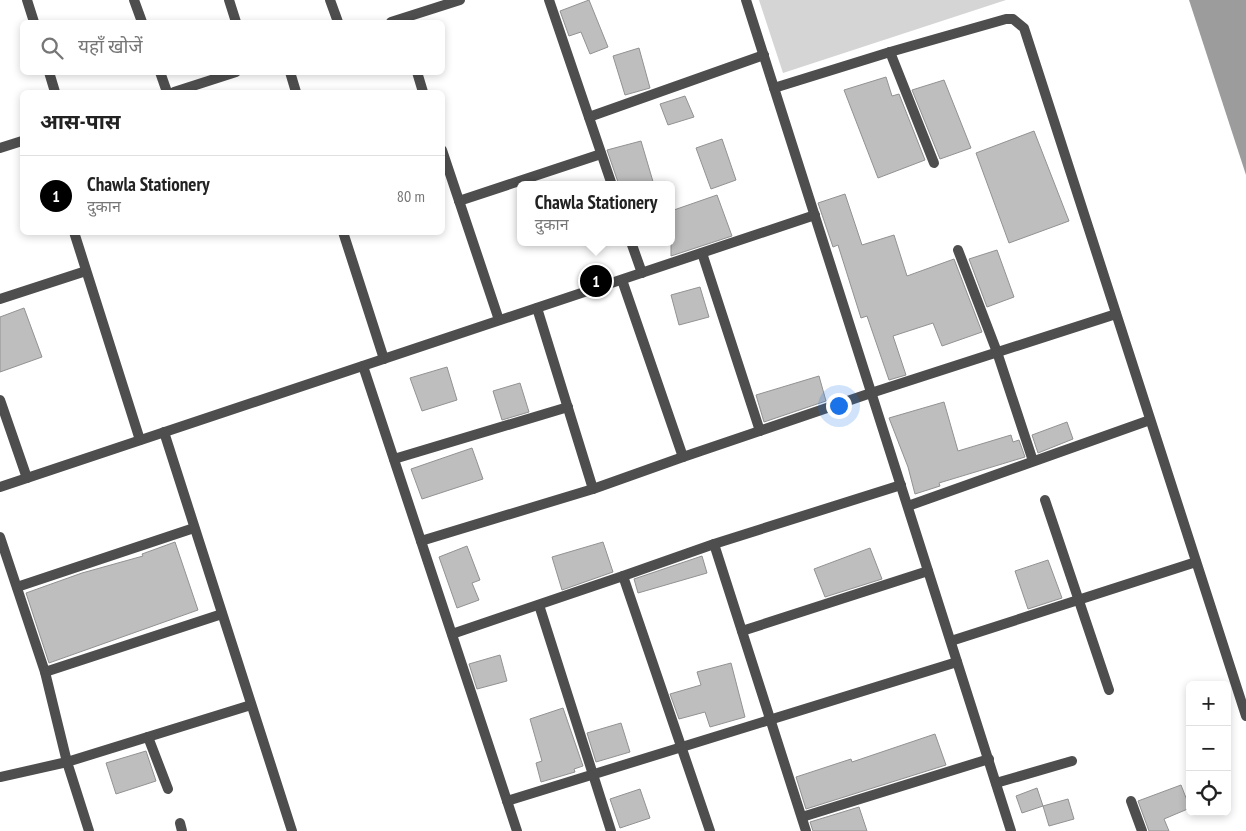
<!DOCTYPE html>
<html lang="hi">
<head>
<meta charset="utf-8">
<style>
	body { margin:0; font-family:"PT Sans Narrow","Noto Sans Devanagari",sans-serif; background:#f6f6f6; color:#222 }
	.controls { position:absolute; right:15px; bottom:15px; display:grid; overflow:hidden; border-radius:8px; box-shadow:0 2px 8px #0003 }
	.controls button { width:45px; height:45px; display:grid; place-items:center; padding:0; border:0; border-bottom:1px solid #e0e0e0; background:#fff; color:#222; font:25px sans-serif }
	.you { position:absolute; left:838px; top:405px; width:18px; height:18px; margin:-12px; border:4px solid #fff; border-radius:50%; background:#1a73e8; box-shadow:0 0 0 8px #1a73e833 }
	.badge { display:grid; place-items:center; width:32px; height:32px; border-radius:50%; background:#000; color:#fff; font-size:16px; font-weight:700 }
	.pin { position:absolute; translate:-50% -50%; border:2px solid #fff; box-shadow:0 1px 5px #0006 }
	.popup { position:absolute; left:517px; top:181px; width:158px; height:65px; box-sizing:border-box; display:grid; place-content:center; border-radius:8px; background:#fff; filter:drop-shadow(0 1px 4px #0005); font-size:16px; white-space:nowrap; color:#767676 }
	.popup b { font-size:19px; color:#222 }
	.popup::after { content:''; position:absolute; left:50%; top:100%; margin-left:-10px; border:10px solid transparent; border-top-color:#fff }
	.list { margin:0; padding:0; list-style:none }
	h2 { display:flex; justify-content:space-between; align-items:center; height:65px; margin:0; padding:0 20px; font-size:21px }
	h2 small { font-size:16px; font-weight:400; color:#767676 }
	.list li { display:grid; grid-template-columns:32px 1fr auto; gap:15px; align-items:center; box-sizing:border-box; height:80px; padding:0 20px; border-top:1px solid #e0e0e0 }
	.list b { display:block; font-size:19px; white-space:nowrap }
	.list p { margin:0; font-size:16px; white-space:nowrap; color:#767676 }
	.list em { font-size:16px; font-style:normal; color:#767676 }
	.icon { flex:none; width:28px; height:28px; fill:none; stroke:currentColor; stroke-width:2; stroke-linecap:round; stroke-linejoin:round }
	.map { position:relative; flex:none; width:1246px; height:831px; overflow:hidden }
	.search { position:absolute; background:#fff; box-shadow:0 2px 8px #0003; left:20px; top:20px; width:425px; height:55px; display:flex; align-items:center; gap:12px; box-sizing:border-box; padding:0 18px; border-radius:8px; color:#767676; font-size:19px }
	.panel { position:absolute; background:#fff; box-shadow:0 2px 8px #0003; left:20px; top:90px; width:425px; height:145px; border-radius:8px }
	.map>svg:first-child { display:block }
	.green { fill:#d5d5d5 }
	.water { fill:#9c9c9c }
	.building { fill:#bebebe; stroke:#929292 }
	.lines { fill:none; stroke-linecap:round; stroke-linejoin:round }
	.service { stroke:#4e4e4e; stroke-width:10 }
	.minor { stroke:#4e4e4e; stroke-width:10 }
</style>
</head>
<body>
<div class="map">
<svg width="1246" height="831" viewBox="0 0 1246 831">
	<rect width="100%" height="100%" fill="#fff"/>
	<path class="green" d="M759,0h247l-223,73z"/>
	<path class="water" d="M1189,0h57v175z"/>
	<g class="building">
		<path d="M589,0l19,47 -18,7 -9,-22 -12,4 -9,-25z"/>
		<path d="M639,48l11,40 -25,7 -12,-39z"/>
		<path d="M886,77l6,19 7,-2 26,66 -47,18 -34,-88z"/>
		<path d="M944,80l27,68 -31,11 -28,-69z"/>
		<path d="M685,96l9,21 -26,8 -8,-21z"/>
		<path d="M1034,131l35,90 -60,22 -33,-90z"/>
		<path d="M722,139l14,41 -25,9 -15,-41z"/>
		<path d="M641,141l13,44h-35l-12,-35z"/>
		<path d="M845,194l17,51 32,-10 13,41 47,-17 28,73 -40,14 -9,-23 -40,13 13,39 -17,5 -22,-64 -6,2 -23,-73 -5,2 -15,-44z"/>
		<path d="M717,195l15,41 -61,20v-45z"/>
		<path d="M997,250l17,47 -27,10 -18,-48z"/>
		<path d="M700,287l9,30 -30,8 -8,-30z"/>
		<path d="M24,308l18,49 -42,15v-55z"/>
		<path d="M447,367l10,33 -35,11 -12,-33z"/>
		<path d="M819,376l7,25 -62,21 -8,-27z"/>
		<path d="M520,383l9,29 -27,8 -9,-29z"/>
		<path d="M944,402l14,49 53,-16 2,7 6,-2 6,17 -86,26 1,3 -25,8 -7,-27 -19,-49z"/>
		<path d="M1067,422l6,17 -35,14 -6,-18z"/>
		<path d="M472,448l11,31 -61,20 -11,-30z"/>
		<path d="M175,542l23,68 -149,53 -23,-70 56,-20 61,-17 -1,-2z"/>
		<path d="M603,542l10,30 -51,18 -10,-33z"/>
		<path d="M467,546l13,34 -8,3 7,17 -22,8 -18,-51z"/>
		<path d="M870,548l12,31 -57,18 -11,-28z"/>
		<path d="M702,556l5,17 -69,20 -4,-14z"/>
		<path d="M1048,560l14,38 -34,11 -13,-38z"/>
		<path d="M500,655l7,26 -30,8 -8,-25z"/>
		<path d="M731,663l14,54 -35,10 -5,-15 -26,7 -9,-25 31,-9 -4,-13z"/>
		<path d="M563,708l20,58 -9,3 1,3 -34,10 -5,-19 6,-2 -12,-42z"/>
		<path d="M621,723l9,29 -34,10 -9,-29z"/>
		<path d="M935,734l11,31 -140,44 -10,-32 55,-18 1,3z"/>
		<path d="M146,751l10,30 -40,13 -10,-31z"/>
		<path d="M1181,785l9,23 -26,11 5,12h-20l-11,-30z"/>
		<path d="M1037,788l6,18 -21,7 -6,-17z"/>
		<path d="M640,789l10,29 -30,10 -10,-29z"/>
		<path d="M1068,799l6,20 -25,7 -6,-20z"/>
		<path d="M859,807l8,24h-54l-3,-9z"/>
	</g>
	<g class="lines">
		<g class="service">
			<path d="M549,0l63,185"/>
			<path d="M417,72l6,20"/>
			<path d="M589,117l175,-62"/>
			<path d="M442,150l57,170"/>
			<path d="M459,201l142,-47"/>
			<path d="M631,242l11,31"/>
			<path d="M702,253l58,178"/>
			<path d="M622,280l61,177 188,-64"/>
			<path d="M0,299l86,-28"/>
			<path d="M0,400l27,78"/>
			<path d="M394,459l174,-52"/>
			<path d="M593,489l90,-32"/>
			<path d="M0,537l45,135 22,90 -67,15"/>
			<path d="M421,541l172,-52 -56,-181"/>
			<path d="M623,576l91,-32"/>
			<path d="M17,587l177,-59"/>
			<path d="M539,605l72,226"/>
			<path d="M742,631l186,-60"/>
			<path d="M452,634l171,-58 87,255"/>
			<path d="M45,672l177,-58"/>
			<path d="M148,737l20,52"/>
			<path d="M802,817l187,-58"/>
			<path d="M180,823l2,8"/>
			<path d="M89,831l-22,-69 184,-57"/>
			<path d="M806,831l-92,-287 187,-59"/>
		</g>
		<g class="minor">
			<path d="M27,0l7,22"/>
			<path d="M134,0l8,22"/>
			<path d="M229,0l7,22"/>
			<path d="M330,0l8,22"/>
			<path d="M746,0l265,831"/>
			<path d="M391,22l69,-22"/>
			<path d="M890,52l44,111"/>
			<path d="M49,72l6,20"/>
			<path d="M160,72l7,20"/>
			<path d="M290,72l6,20"/>
			<path d="M774,88l116,-36 116,-33h7l11,9 222,688"/>
			<path d="M174,92l62,-20"/>
			<path d="M0,148l22,-7"/>
			<path d="M74,232l66,208"/>
			<path d="M343,232l41,127"/>
			<path d="M958,250l39,102 36,109"/>
			<path d="M363,366l154,465"/>
			<path d="M871,393l245,-79"/>
			<path d="M164,432l128,399"/>
			<path d="M0,487l815,-272"/>
			<path d="M1045,500l64,190"/>
			<path d="M908,506l242,-86"/>
			<path d="M951,641l245,-79"/>
			<path d="M996,783l76,-22"/>
			<path d="M507,801l450,-139"/>
			<path d="M1131,801l11,30"/>
		</g>
	</g>
</svg>
<div class="controls">
<button>+</button>
<button>−</button>
<button><svg class="icon" aria-label="locate" viewBox="0 0 24 24"><circle cx="12" cy="12" r="6"/><path d="M12 2v4M12 18v4M2 12h4M18 12h4"/></svg></button>
</div>
<div class="you"></div>
<div class="pin badge" style="left:596px;top:281px">1</div>
<div class="popup"><b>Chawla Stationery</b>दुकान</div>
<div class="search"><svg class="icon" aria-label="search" viewBox="0 0 24 24"><circle cx="10" cy="10" r="6"/><path d="M15 15l6 6"/></svg>यहाँ खोजें</div>
<section class="panel">
<h2>आस-पास<small></small></h2>
<ul class="list">
<li><span class="badge">1</span><div><b>Chawla Stationery</b><p>दुकान</p></div><em>80 m</em></li>
</ul>
</section>
</div>
</body>
</html>
